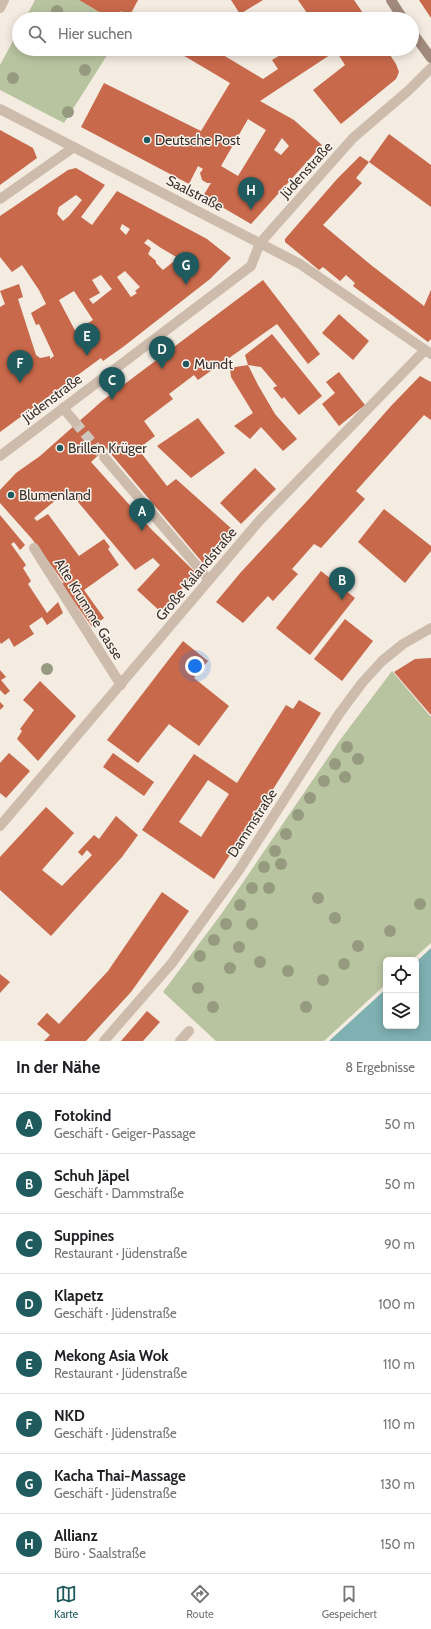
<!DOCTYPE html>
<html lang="de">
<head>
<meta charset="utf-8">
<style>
	body { margin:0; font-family:Cabin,sans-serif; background:#f6f6f6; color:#202124 }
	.controls { position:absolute; right:12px; bottom:12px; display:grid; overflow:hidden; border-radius:6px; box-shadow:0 2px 10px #0003 }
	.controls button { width:36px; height:36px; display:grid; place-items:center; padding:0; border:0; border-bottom:1px solid #e0e0e0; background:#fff; color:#202124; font:20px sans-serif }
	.you { position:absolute; left:195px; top:666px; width:14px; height:14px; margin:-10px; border:3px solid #fff; border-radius:50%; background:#1a73e8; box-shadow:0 0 0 6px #1a73e833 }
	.badge { display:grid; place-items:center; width:26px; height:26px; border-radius:50%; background:#1f5a5e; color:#fff; font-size:13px; font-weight:700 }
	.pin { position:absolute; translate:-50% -33px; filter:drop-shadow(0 1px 2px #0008) }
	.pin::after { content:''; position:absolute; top:21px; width:14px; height:12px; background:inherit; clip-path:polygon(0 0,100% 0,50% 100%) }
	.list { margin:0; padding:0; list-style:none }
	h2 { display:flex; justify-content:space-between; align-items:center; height:52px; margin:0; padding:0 16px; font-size:17px }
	h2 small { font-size:13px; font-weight:400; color:#757577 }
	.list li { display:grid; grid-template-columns:26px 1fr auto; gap:12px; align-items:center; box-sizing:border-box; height:60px; padding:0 16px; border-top:1px solid #e0e0e0 }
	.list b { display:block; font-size:15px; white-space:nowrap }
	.list p { margin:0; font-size:13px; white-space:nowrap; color:#757577 }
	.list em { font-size:13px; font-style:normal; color:#757577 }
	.icon { flex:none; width:22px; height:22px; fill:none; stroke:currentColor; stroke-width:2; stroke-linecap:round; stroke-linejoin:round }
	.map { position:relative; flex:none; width:431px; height:1041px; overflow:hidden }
	.search { position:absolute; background:#fff; box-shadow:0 2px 10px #0003; left:12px; right:12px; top:12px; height:44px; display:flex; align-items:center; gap:10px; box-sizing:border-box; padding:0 14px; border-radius:22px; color:#757577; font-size:15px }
	.sheet { height:532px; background:#fff }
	nav { display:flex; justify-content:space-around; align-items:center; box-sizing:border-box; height:56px; border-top:1px solid #e0e0e0; background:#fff; font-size:11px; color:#757577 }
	nav a { display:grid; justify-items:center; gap:2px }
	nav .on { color:#1f5a5e }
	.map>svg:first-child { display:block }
	.green { fill:#b8c4a0 }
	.water { fill:#7fb0b2 }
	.building { fill:#c8694b; fill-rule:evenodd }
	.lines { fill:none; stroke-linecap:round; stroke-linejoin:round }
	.pedestrian-tunnel { stroke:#cfc6bd; stroke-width:10; stroke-dasharray:10 5; stroke-linecap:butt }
	.service { stroke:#cdbbac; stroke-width:10 }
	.pedestrian { stroke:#cdbbac; stroke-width:10 }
	.minor { stroke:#cdbbac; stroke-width:10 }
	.tertiary { stroke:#cdbbac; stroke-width:10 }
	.secondary { stroke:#a18a7d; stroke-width:10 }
	.tree { fill:#969b7f }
	.poi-dot { fill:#1f5a5e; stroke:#fbf5ee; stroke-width:1.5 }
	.labels { text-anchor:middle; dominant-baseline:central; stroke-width:3; stroke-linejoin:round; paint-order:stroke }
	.poi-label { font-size:14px; fill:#3b302b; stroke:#fbf5ee; text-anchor:start }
	.street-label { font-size:14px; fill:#3b302b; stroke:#fbf5ee }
</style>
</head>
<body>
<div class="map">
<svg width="431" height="1041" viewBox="0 0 431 1041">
	<rect width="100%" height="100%" fill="#f4ebe1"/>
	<g class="green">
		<path d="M35,0h44l32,19h-86z"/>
		<path d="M121,11l7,5 2,-1 6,4h-20z"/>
		<path d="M19,30v19h92l-47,74 -64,-33v-25z"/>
		<path d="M392,671l39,46v226l-19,17h-26v24l-62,57h-108l-53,-49 59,-79 118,-173z"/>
	</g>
	<path class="water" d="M431,948v93h-102l57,-52v37h30v-64z"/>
	<g class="building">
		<path d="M79,0h59l-9,17 -8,-6 -5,8h-5z"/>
		<path d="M231,0h32l-23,14z"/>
		<path d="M298,0h56l13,19h-56z"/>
		<path d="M419,0h12v18z"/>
		<path d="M185,49h28l50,30 15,-10 -6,-9 18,-11h96l10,15 3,8 -3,7 -55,45 -28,-34 32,-25 -9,-14 -76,50 34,19 28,25 -71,79 -48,-28 8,-13h-4l-5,-3 -2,-7 3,-4 -5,-3 -9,18 -108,-57 23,-44 97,48 29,-48 -49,-29zM248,119l18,11 -28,46 -17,-10zM282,138l7,8 -8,9 -7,-5z"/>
		<path d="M0,130l33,18 4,10 -37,27z"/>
		<path d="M389,134l42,31v42l-62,-45 -13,16 6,5 -39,42 48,40 53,41 7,-16v49l-3,3 -75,-56 2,-3 -9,-8 -6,6 -17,-14 -4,3 -34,-28v-3l52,-60 23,-23 9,6z"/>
		<path d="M76,168l29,17 -24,32 11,8 25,-34 77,41 13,7 24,19 -21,21 -87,68 -20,14 -2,-3 -101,74v-125l5,-3 -5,-13 19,-7 4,13 -5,2 18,56 4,3 10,-2v3l4,-3 -15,-32 -3,1 -5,-12 15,-9 -7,-14 -17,-25 -10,7 -12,-15v-41l68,-46zM76,195l6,5 -13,16 -6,5 -6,-7 2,-7zM122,224l8,5 -4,6 -6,-6zM148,239l13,9 17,10 -15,12 -7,-7v-2l-8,-7 3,-6 -7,-5zM125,271l15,16 -5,4 2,2 -6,4 -14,-20zM101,275l11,14 -19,15 -4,-5 11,-6 -8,-13zM74,291l19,29 -10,6 6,8 -9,6 -21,-40z"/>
		<path d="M263,280l57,74 -12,10 -31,-40 -79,56 -4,-5 -25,19 4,5 -29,22 11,15 -17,13 29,37 9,-7 56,50 -29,34 -97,-115 -15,14 61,68 44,43 -35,39 -24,-22 23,-25 -7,-7 -18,12 -67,-80 -34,28 3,3 11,-7 31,42 25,-17 6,8 -2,2 11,16 -35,25 20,28 -12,9 -31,-44h3l-32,-44 -32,-36v-13l16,-17 24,-17 62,-55z"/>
		<path d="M339,314l30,27 -16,19 -31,-27z"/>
		<path d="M272,334l50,62 -23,19 -15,-18 -2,2 -9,-11 4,-2 -16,-19 -13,-2 -3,-10z"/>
		<path d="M248,365l10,20 17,29 22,25 -14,12 -22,-24 -11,12 -16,-13 19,-13 -22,-36 -1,-9z"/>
		<path d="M339,372l26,33 -26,21 -17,-22 13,-11 -9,-11z"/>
		<path d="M420,376l11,6v38l-7,-5 -68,76 9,8 -44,49 -7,-4 -22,25 6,5 -25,27 -5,-5 -25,27 -27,-21 25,-30 67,-72 83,-94z"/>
		<path d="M198,418l27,35 -34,25 -34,-32z"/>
		<path d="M255,468l21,21 -35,35 -21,-21z"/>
		<path d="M384,509l47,37v5l-26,32 -47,-41z"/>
		<path d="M0,515l25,30 -5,5 -6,-8 -3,2 15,21 -3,3 8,13 -3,3 19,29 11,-11 5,11 -16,12 -5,-8 -13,9 5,8 -20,13 -5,-9 -8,6 -1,-2z"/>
		<path d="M321,571l34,27 -45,57 -34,-27z"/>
		<path d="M345,619l28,22 -31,40 -28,-22z"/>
		<path d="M183,641l25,20 -14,17 35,28 -30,40 -30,-22 -31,39 -31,-23z"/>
		<path d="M431,658v57l-37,-43 21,-13z"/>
		<path d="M0,670l6,7 -5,3 9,11 -5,4 -5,-5z"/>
		<path d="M40,681l36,35 -38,45 -21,-22 5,-8 -2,-2 14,-19 -11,-10z"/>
		<path d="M299,700l22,13 -56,89 -51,77 -72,-49 52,-76 43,29 49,-78 7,4zM208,780l21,14 -28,43 -22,-15z"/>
		<path d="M0,702l4,4 -4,4z"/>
		<path d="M9,753l21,18 -24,27 -6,-5v-30z"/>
		<path d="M113,753l41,29 -10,14 -41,-29z"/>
		<path d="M46,807l28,26 -32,37 20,16 30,-31 -5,-5 -5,6 -4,-4 16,-17 5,4 17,-23 22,19 -16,22 -71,79 -51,-46v-33z"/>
		<path d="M162,892l27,19 -58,81 -45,49h-42l6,-6 -13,-11 10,-11 12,11 49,-53z"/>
		<path d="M0,974l10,8 -10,11z"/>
		<path d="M147,1011l13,11 -17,19h-22z"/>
	</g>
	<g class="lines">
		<path class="pedestrian-tunnel" d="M75,422l29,35"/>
		<g class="service">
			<path d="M34,548l87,137"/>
			<path d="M180,1041l9,-10"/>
		</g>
		<g class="pedestrian">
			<path d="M63,408l12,14"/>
			<path d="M0,456l251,-190 9,-23"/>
			<path d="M104,457l105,123"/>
		</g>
		<g class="minor">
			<path d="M0,8l4,-8"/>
			<path d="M0,109l300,155 131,90"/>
			<path d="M0,199l74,-52"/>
			<path d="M260,243l93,-105 56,-48 22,-22"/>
			<path d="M0,826l260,-306 165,-170"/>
		</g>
		<path class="tertiary" d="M104,1041l68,-78 67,-93 100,-156 23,-31 20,-22 21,-17 28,-16"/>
		<g class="secondary">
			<path d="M391,0l12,19"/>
			<path d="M412,32l19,26"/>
		</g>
	</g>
	<g class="tree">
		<circle cx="57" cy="11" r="6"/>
		<circle cx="85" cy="70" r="6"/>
		<circle cx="13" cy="78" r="6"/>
		<circle cx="68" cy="112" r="6"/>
		<circle cx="47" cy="669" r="6"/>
		<circle cx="347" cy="747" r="6"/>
		<circle cx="358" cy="759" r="6"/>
		<circle cx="335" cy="764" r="6"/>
		<circle cx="345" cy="777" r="6"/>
		<circle cx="324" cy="781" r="6"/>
		<circle cx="310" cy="798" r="6"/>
		<circle cx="298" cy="815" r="6"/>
		<circle cx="286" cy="834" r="6"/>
		<circle cx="275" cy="851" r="6"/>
		<circle cx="281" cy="864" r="6"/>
		<circle cx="264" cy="867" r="6"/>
		<circle cx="252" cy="888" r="6"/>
		<circle cx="269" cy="888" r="6"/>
		<circle cx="318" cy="898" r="6"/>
		<circle cx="420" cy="904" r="6"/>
		<circle cx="240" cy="905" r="6"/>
		<circle cx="335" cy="918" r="6"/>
		<circle cx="226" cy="924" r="6"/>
		<circle cx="252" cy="924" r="6"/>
		<circle cx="390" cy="931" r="6"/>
		<circle cx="214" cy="940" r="6"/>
		<circle cx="358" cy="946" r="6"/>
		<circle cx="239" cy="947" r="6"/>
		<circle cx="200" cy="956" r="6"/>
		<circle cx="260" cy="962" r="6"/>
		<circle cx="344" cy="964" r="6"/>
		<circle cx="230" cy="968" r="6"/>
		<circle cx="288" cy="971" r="6"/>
		<circle cx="323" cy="980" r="6"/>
		<circle cx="198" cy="988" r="6"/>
		<circle cx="213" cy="1007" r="6"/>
		<circle cx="306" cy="1007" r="6"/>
	</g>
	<g class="poi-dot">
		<circle cx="147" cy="140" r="4"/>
		<circle cx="186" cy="364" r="4"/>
		<circle cx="60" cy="448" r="4"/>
		<circle cx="11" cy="495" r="4"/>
	</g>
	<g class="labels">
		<g class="poi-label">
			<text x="155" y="140">Deutsche Post</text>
			<text x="194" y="364">Mundt</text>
			<text x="68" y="448">Brillen Krüger</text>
			<text x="19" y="495">Blumenland</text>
		</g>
		<g class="street-label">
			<text transform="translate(306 170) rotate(-48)">Jüdenstraße</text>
			<text transform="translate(195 193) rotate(27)">Saalstraße</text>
			<text transform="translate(52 398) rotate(-37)">Jüdenstraße</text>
			<text transform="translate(196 574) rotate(-50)">Große Kalandstraße</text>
			<text transform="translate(89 609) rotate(58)">Alte Krumme Gasse</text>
			<text transform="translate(252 823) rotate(-57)">Dammstraße</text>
		</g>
	</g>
</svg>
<div class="controls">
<button><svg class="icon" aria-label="locate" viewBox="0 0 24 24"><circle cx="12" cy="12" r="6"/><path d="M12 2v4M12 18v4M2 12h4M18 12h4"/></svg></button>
<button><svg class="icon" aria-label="layers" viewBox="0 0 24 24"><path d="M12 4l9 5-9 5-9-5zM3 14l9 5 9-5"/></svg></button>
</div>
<div class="you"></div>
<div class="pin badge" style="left:142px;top:531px">A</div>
<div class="pin badge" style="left:342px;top:600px">B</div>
<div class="pin badge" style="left:112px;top:400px">C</div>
<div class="pin badge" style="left:162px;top:369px">D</div>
<div class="pin badge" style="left:87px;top:356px">E</div>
<div class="pin badge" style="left:20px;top:383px">F</div>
<div class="pin badge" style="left:186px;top:285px">G</div>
<div class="pin badge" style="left:251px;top:210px">H</div>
<div class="search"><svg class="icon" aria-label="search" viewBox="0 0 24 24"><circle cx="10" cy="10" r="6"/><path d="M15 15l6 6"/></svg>Hier suchen</div>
</div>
<section class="sheet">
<h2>In der Nähe<small>8 Ergebnisse</small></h2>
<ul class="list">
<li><span class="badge">A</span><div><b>Fotokind</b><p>Geschäft · Geiger-Passage</p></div><em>50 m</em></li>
<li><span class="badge">B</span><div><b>Schuh Jäpel</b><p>Geschäft · Dammstraße</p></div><em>50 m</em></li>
<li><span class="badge">C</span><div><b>Suppines</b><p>Restaurant · Jüdenstraße</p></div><em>90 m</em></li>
<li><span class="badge">D</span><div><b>Klapetz</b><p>Geschäft · Jüdenstraße</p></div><em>100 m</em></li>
<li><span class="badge">E</span><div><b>Mekong Asia Wok</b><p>Restaurant · Jüdenstraße</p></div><em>110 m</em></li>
<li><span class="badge">F</span><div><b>NKD</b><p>Geschäft · Jüdenstraße</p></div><em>110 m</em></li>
<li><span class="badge">G</span><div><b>Kacha Thai-Massage</b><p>Geschäft · Jüdenstraße</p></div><em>130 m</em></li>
<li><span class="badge">H</span><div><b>Allianz</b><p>Büro · Saalstraße</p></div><em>150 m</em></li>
</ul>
</section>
<nav>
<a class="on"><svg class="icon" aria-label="map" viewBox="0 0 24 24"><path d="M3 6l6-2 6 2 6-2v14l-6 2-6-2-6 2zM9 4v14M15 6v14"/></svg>Karte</a>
<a><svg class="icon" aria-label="directions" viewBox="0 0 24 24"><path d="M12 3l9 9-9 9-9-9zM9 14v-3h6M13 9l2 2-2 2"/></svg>Route</a>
<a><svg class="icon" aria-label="saved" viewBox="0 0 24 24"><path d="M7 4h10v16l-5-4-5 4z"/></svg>Gespeichert</a>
</nav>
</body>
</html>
